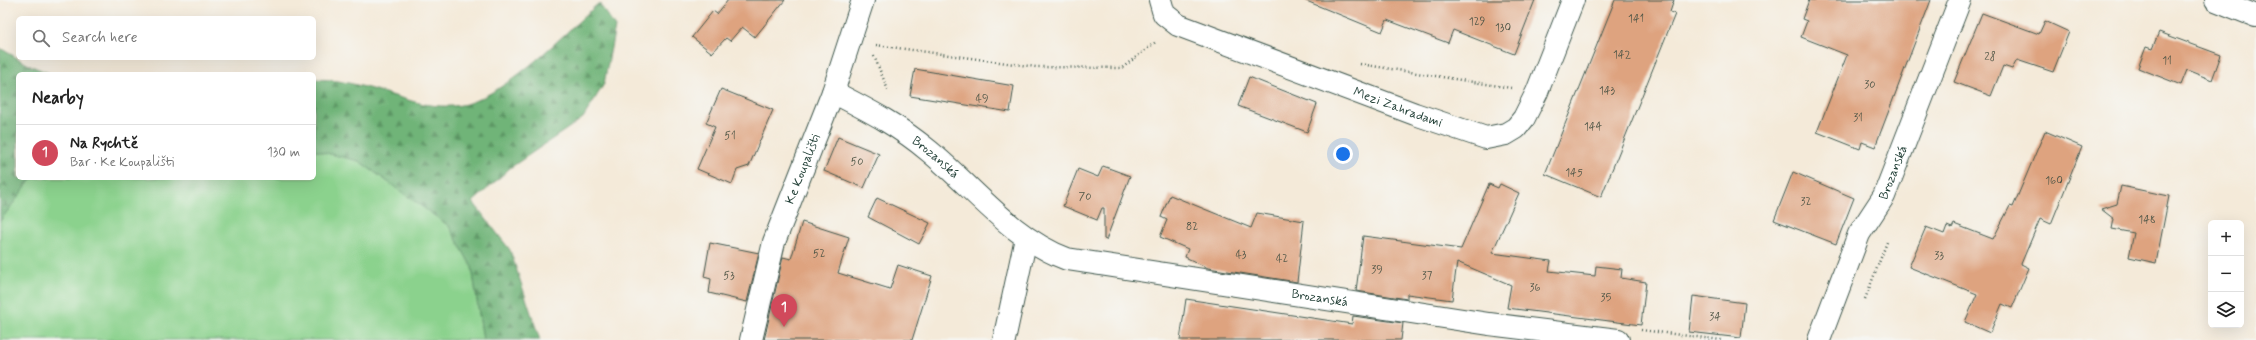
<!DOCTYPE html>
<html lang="en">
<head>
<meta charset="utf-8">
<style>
	body { margin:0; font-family:Mynerve,sans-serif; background:#f6f6f6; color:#222 }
	.controls { position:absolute; right:12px; bottom:12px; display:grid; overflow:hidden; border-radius:6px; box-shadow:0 4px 16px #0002 }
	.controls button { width:36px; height:36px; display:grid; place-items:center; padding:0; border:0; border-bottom:1px solid #e0e0e0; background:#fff; color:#222; font:20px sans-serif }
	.you { position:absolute; left:1343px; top:154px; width:14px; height:14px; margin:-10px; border:3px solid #fff; border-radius:50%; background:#1a73e8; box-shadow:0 0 0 6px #1a73e833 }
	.badge { display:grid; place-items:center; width:26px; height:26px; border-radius:50%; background:#d1495b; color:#fff; font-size:13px; font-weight:700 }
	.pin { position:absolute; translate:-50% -33px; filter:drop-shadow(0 1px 2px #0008) }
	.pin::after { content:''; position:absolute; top:21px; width:14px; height:12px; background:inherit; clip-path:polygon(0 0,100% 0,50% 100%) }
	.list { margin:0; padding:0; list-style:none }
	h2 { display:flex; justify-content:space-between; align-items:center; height:52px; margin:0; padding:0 16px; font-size:17px }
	h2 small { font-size:13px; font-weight:400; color:#767676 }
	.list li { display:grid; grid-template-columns:26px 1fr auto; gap:12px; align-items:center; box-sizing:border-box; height:56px; padding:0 16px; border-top:1px solid #e0e0e0 }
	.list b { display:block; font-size:15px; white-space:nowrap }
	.list p { margin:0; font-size:13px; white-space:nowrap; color:#767676 }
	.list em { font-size:13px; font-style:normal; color:#767676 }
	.icon { flex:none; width:22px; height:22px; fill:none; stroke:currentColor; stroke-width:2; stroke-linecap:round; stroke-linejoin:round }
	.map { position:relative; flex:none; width:2256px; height:340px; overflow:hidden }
	.search { position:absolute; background:#fff; box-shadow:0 4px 16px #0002; left:16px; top:16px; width:300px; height:44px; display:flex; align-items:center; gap:10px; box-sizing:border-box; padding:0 14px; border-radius:6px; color:#767676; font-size:15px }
	.panel { position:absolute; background:#fff; box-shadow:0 4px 16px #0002; left:16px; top:72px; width:300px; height:108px; border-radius:6px }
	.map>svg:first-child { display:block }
	.grass { fill:#8bd28d; stroke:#558860 }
	.forest { fill:url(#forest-firs); stroke:#487856 }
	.building { fill:#dea37f }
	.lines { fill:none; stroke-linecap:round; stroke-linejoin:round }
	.street-casing { stroke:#3f574d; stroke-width:24 }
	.path { stroke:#3f574d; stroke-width:2.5; stroke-dasharray:1 3; stroke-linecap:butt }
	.street { stroke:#fff; stroke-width:22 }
	.labels { text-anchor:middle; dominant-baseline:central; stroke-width:3; stroke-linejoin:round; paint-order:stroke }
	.number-label { font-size:11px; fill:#4f5647 }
	.street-label { font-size:13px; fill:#1f3d34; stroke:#f6f6f2 }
</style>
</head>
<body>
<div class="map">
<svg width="2256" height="340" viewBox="0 0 2256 340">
	<defs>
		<pattern id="forest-firs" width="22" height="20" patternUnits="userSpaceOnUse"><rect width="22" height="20" fill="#70b478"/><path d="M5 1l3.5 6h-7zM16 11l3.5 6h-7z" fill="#5b9463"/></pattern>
	</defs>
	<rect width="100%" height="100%" fill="#f6f6f2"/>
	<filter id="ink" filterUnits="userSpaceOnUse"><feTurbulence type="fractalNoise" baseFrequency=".025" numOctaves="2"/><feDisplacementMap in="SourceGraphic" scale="8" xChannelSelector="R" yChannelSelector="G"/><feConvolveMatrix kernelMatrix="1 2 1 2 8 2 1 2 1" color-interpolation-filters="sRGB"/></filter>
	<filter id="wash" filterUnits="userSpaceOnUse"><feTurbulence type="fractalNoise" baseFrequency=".012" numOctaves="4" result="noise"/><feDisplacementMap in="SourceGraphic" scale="16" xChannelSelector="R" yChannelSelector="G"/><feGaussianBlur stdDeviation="0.9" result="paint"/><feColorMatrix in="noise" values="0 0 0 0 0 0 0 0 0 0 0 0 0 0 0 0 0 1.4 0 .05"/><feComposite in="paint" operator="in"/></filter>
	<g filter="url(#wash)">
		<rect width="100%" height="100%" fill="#f4ead9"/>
		<path class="grass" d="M314,150l45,11 90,65 23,41 11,73h-483v-119l32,-43h282z"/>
		<g class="forest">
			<path d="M599,3l16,24 -11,57 -21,34 -73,50 -37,34 37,48 30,90h-57l-11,-73 -23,-41 -90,-65 -45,-11v-71c35,0 68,14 101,23 15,4 36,6 51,2 46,-14 96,-69 133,-101z"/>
			<path d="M0,48l29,17 22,9h-33v104h14l-32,43z"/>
		</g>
		<g id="blocks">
			<g class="building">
				<path d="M728,0h57l-30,37 -13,-10 -12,14 -4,-3 -14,15 -20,-16 21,-26 4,3z"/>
				<path d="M1304,0h231l-21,54 -61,-24 -5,13 -61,-23 -5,12z"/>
				<path d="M1615,0h59l-4,12 5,2 -74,183 -56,-23z"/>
				<path d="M1809,0h122l-56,147 -13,-5 -2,7 -43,-17 30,-77 -46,-18 6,-16 -5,-2z"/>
				<path d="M1982,13l57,21 6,-13 24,11 -16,40 -36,-12 -5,9 -9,-3 -12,30 -37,-14z"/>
				<path d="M2159,32l62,23 -9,25 -25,-10 -6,15 -43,-17 8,-21 6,2z"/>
				<path d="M915,69l99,17 -4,26 -100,-16z"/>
				<path d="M1249,77l68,27 -10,28 -69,-26z"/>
				<path d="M721,89l52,21 -24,56 -12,4 -5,14 -35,-15 18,-42 -9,-4z"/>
				<path d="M2045,131l37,16 -31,77 -11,-5 -19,45 8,4 -17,40 -10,-4 -12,29 -25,-11 12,-28 -68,-27 17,-40 18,7 3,-8 5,2 2,-4 39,15 17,-33 3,1z"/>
				<path d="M838,137l41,17 -15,34 -40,-17z"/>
				<path d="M1103,166l27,10 -24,64 -2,-1v-31h-2l-5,12 -34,-14 15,-37 20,8z"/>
				<path d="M1793,172l61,26 -18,46 -62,-24z"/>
				<path d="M1489,184l9,4 2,-4 19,9 -27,60 59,8 -2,10 46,5 1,-10 26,3 -1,9 25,4 -5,43 -134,-17 4,-23 -54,-23 -5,38 -45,-6v5l-51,-8 7,-55 98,13z"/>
				<path d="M2121,186l48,10 -13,67 -27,-6 5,-24 -22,-4 2,-10 -13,-10 16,-5z"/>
				<path d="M1170,195l81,33 6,-15 47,8 -7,61 -89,-14 -23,-11 3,-8 -28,-12 7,-17 -6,-3z"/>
				<path d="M877,198l53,25 -11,21 -51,-27z"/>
				<path d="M802,222l47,15 -11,36 52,16 8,-24 34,11 -20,64h-148l19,-83 8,2z"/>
				<path d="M710,243l49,10 -12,49 -38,-9 2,-14 -7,-2z"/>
				<path d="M1693,296l52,7 -4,35 -52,-6z"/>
				<path d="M1186,299l166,25 1,-8 50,7 -2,17h-221z"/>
			</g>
		</g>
	</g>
	<g filter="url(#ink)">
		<use href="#blocks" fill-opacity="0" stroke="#3f574d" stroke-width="1"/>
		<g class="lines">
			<g class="street-casing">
				<g id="street">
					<path id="s1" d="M1160,0l4,14 14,11 237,89 71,24 20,-4 10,-6 8,-10 13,-26 36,-92"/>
					<path d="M2216,0l40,16"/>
					<path id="s2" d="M833,92c35,18 65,33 96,59 45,37 82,87 138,108l422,65 129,16"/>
					<path id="s3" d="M751,340l23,-98 59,-150 30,-92"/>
					<path d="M1004,340l22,-102"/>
					<path id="s4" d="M1819,340l40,-106 25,-38 76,-196"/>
				</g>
			</g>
			<g class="path">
				<path d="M876,45l160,22 86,1 35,-27"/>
				<path d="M874,56l14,34"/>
				<path d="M1360,64l151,24"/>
				<path d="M1865,299l22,-57"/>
				<path d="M1641,330l80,10"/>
			</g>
			<use href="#street" class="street"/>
		</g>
	</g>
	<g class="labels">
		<g class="number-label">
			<text x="1636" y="19">141</text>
			<text x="1477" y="22">129</text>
			<text x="1503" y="28">130</text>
			<text x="1622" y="55">142</text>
			<text x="1990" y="57">28</text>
			<text x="2167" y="61">11</text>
			<text x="1870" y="85">30</text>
			<text x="1607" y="91">143</text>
			<text x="982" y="99">49</text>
			<text x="1858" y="118">31</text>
			<text x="1593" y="127">144</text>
			<text x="730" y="136">51</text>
			<text x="857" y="162">50</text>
			<text x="1574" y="173">145</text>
			<text x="2054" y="181">160</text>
			<text x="1085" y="197">70</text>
			<text x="1806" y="202">32</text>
			<text x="2147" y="220">148</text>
			<text x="1192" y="227">82</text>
			<text x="819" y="254">52</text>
			<text x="1241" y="255">43</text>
			<text x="1939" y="256">33</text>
			<text x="1282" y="259">42</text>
			<text x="1377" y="270">39</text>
			<text x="729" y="276">53</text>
			<text x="1427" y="276">37</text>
			<text x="1535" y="288">36</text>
			<text x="1606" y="298">35</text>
			<text x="1715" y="317">34</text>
		</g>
		<g class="street-label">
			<text stroke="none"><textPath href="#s1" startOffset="267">Mezi Zahradami</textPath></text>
			<text stroke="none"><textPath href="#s2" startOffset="122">Brozanská</textPath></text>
			<text stroke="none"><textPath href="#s3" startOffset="179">Ke Koupališti</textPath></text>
			<text stroke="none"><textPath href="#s4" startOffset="184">Brozanská</textPath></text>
			<text stroke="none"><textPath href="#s2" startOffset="545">Brozanská</textPath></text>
		</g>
	</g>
</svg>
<div class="controls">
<button>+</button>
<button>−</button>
<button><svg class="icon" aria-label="layers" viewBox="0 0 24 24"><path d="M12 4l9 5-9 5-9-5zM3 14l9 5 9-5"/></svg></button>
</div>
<div class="you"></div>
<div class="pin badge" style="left:784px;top:327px">1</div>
<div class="search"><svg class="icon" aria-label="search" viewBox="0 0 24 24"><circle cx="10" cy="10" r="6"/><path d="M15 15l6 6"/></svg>Search here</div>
<section class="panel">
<h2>Nearby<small></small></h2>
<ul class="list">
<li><span class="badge">1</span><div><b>Na Rychtě</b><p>Bar · Ke Koupališti</p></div><em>130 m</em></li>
</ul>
</section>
</div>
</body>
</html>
